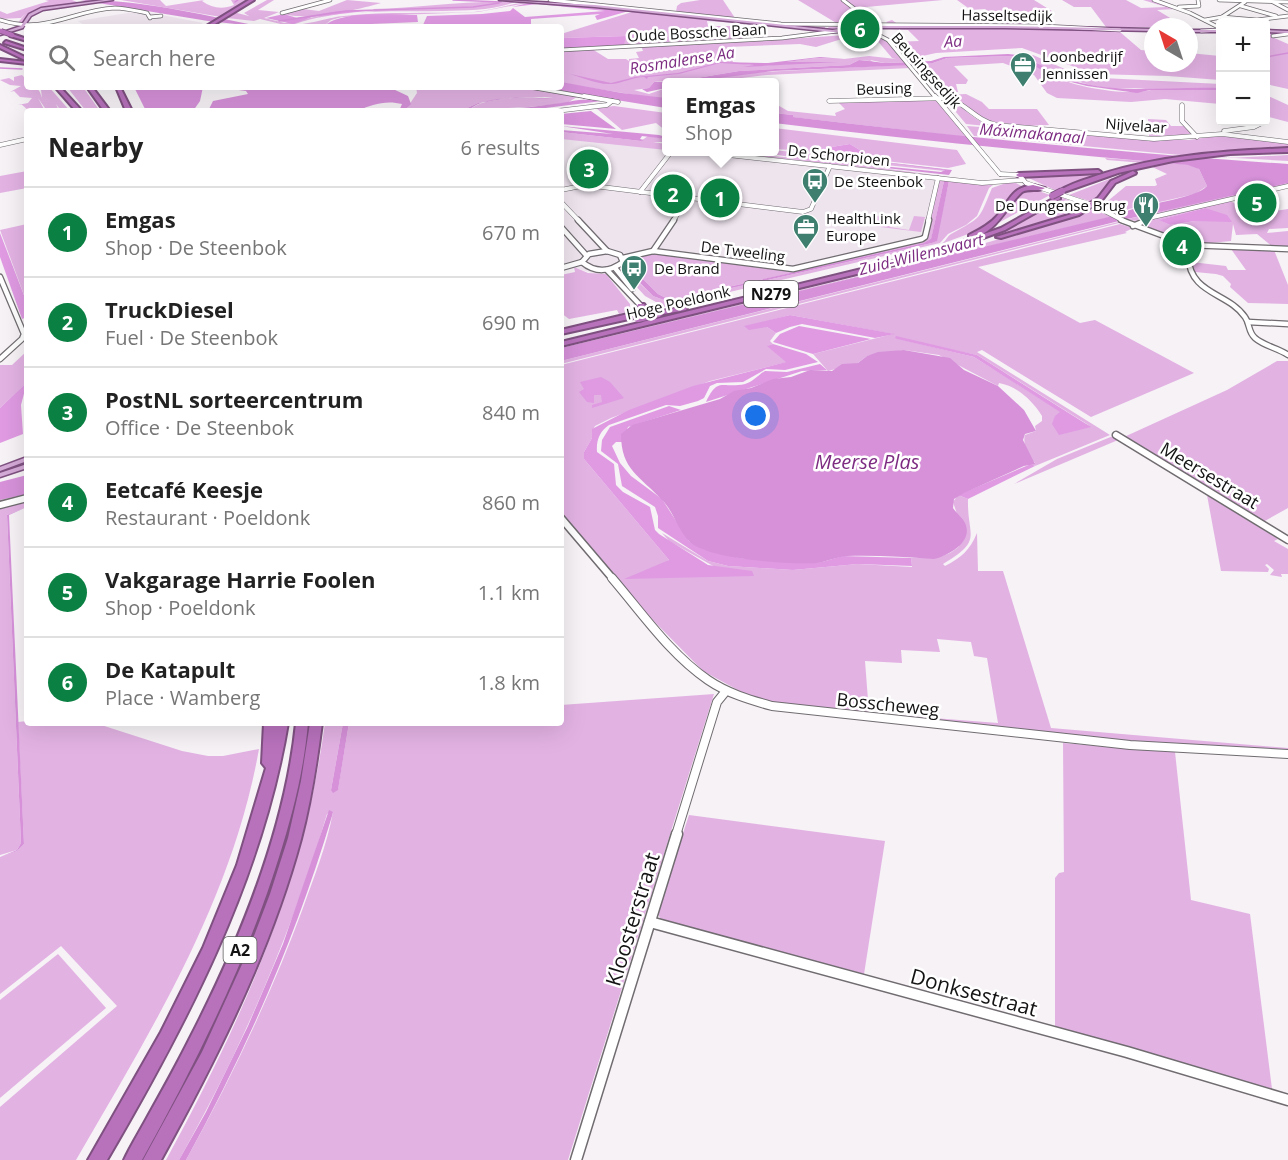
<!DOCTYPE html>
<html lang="en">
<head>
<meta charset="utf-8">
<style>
	body { margin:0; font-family:"Open Sans",sans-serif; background:#f2f2f2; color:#222 }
	.controls { position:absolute; right:18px; top:18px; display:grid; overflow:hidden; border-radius:6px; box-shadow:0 6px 24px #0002 }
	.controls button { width:54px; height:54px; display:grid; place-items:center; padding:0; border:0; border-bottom:2px solid #e0e0e0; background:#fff; color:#222; font:30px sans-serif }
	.compass { position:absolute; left:1144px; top:18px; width:54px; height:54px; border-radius:50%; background:#fff; box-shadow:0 6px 24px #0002; rotate:321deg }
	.you { position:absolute; left:756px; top:416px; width:21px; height:21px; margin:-15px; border:4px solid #fff; border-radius:50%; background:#1a73e8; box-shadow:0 0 0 9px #1a73e833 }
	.badge { display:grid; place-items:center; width:39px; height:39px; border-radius:50%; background:#0b8043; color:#fff; font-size:20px; font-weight:700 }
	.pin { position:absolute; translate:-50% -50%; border:3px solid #fff; box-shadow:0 2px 6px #0006 }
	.popup { position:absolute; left:662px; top:78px; width:117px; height:78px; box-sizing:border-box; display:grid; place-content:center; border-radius:6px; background:#fff; filter:drop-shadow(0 2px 4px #0005); font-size:20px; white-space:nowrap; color:#767676 }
	.popup b { font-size:22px; color:#222 }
	.popup::after { content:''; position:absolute; left:50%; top:100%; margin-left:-12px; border:12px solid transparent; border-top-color:#fff }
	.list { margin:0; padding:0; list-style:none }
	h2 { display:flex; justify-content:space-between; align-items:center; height:78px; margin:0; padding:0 24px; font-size:26px }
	h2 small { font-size:20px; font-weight:400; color:#767676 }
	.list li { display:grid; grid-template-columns:39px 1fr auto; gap:18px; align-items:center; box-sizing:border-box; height:90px; padding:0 24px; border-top:2px solid #e0e0e0 }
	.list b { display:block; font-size:22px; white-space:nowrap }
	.list p { margin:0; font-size:20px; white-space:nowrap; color:#767676 }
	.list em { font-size:20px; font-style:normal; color:#767676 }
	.icon { flex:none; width:33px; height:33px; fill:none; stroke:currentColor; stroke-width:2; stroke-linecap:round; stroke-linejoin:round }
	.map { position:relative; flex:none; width:1288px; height:1160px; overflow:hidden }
	.search { position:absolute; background:#fff; box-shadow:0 6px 24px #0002; left:24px; top:24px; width:540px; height:66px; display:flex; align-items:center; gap:15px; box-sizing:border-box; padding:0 21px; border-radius:6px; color:#767676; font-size:22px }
	.panel { position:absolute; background:#fff; box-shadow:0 6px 24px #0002; left:24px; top:108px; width:540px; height:618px; border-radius:6px }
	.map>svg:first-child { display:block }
	.built { fill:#eee4ee }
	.green { fill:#e2b2e3; fill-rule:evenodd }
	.forest { fill:#df9ae2 }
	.water { fill:#d691d9 }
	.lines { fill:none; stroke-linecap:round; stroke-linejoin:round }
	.stream { stroke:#d691d9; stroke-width:1.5 }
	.minor-far5-casing { stroke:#706c70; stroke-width:4.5 }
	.minor-far4-casing { stroke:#706c70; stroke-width:5 }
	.minor-far3-casing { stroke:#706c70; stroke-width:7 }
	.minor-far2-casing { stroke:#706c70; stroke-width:9 }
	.minor-far1-casing { stroke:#706c70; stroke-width:10 }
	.minor-casing { stroke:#706c70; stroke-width:13 }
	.major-casing { stroke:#7f5181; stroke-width:3 }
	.highway-casing { stroke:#7f5181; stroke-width:4 }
	.minor-far5 { stroke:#fff; stroke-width:3 }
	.minor-far4 { stroke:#fff; stroke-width:4 }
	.minor-far3 { stroke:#fff; stroke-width:4.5 }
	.minor-far2 { stroke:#fff; stroke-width:6 }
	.minor-far1 { stroke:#fff; stroke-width:8 }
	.minor { stroke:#fff; stroke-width:10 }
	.major { fill:#d4aad7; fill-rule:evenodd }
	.highway { fill:#b872bc; fill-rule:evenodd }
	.highway-bridge-far2-casing { stroke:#7f5181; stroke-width:6; stroke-linecap:butt }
	.highway-bridge-far1-casing { stroke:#7f5181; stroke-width:8; stroke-linecap:butt }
	.highway-bridge-casing { stroke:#7f5181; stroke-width:10; stroke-linecap:butt }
	.highway-bridge-far2 { stroke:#b872bc; stroke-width:4.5 }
	.highway-bridge-far1 { stroke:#b872bc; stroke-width:6 }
	.highway-bridge { stroke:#b872bc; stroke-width:8 }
	.labels { text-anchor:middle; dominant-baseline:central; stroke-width:5; stroke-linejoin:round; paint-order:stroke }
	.far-street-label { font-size:15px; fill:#141314; stroke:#fff }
	.far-poi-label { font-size:15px; fill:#141314; stroke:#fff; text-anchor:start }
	.far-water-label { font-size:16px; font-style:italic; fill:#7d2c82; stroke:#fff }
	.shield { fill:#fff; stroke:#5a5a5a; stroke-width:1.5 }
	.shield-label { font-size:16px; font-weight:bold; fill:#141314 }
	.street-label { font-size:18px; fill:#141314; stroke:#fff }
	.water-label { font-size:20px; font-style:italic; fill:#7d2c82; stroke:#fff }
	.near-street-label { font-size:21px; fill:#141314; stroke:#fff }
</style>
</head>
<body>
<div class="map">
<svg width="1288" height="1160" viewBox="0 0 1288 1160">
	<rect width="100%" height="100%" fill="#f6f2f6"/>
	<g class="built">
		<path d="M140,11l27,5 36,7 -7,4h-109l-9,-6z"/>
		<path d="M561,138l105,11v3h25l250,25 -13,61 -136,33 -151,-15 -17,14 -15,4 -11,1 -22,-7 -15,3z"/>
	</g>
	<g class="green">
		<path d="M45,0h27l8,3 -43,8 -17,15 -3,-2 8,-10 -4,4 -21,1v-8l7,3 42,-13z"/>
		<path d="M121,0h39l6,6 38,-6 -2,1c10,7 20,9 32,4l-3,-5h16l-18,11 20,5 -5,-3 23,-13h7l-16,10 21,2 -15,6 21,5 39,-8 51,-4 -2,-2c47,-1 94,-9 142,-7 -24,9 -48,8 -73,9 -48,1 -101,-3 -147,13 9,2 35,-7 49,-8 43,-5 87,-2 130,-4 21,-2 41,-10 58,-10l-54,10 -136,5 -11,3 -6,5 27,2h-65l2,-1 -29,-7 -6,2 -27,-3z"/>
		<path d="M347,0l34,3c-23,7 -74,18 -97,11l19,-5 16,2z"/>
		<path d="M700,0h23l12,18 -59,-6 1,-6 4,-3z"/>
		<path d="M798,0h44l16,12 -9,1 7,6h12l5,4 -35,1z"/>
		<path d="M844,0h99l-88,8z"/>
		<path d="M957,0h77l21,13h-22l3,2 -21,2 16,9 75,2 -229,-3h13l-4,-3 6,-2 7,5 105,-1 -5,-5 13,-1 -16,-1 -11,-8 -14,1z"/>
		<path d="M1062,0h64l15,8 25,-1 -23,-7h10l23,9 -19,1 28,17h-79l-15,-20h-17z"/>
		<path d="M635,11l115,13 -43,-3 1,5h25l-3,7h16l-2,9 117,-8c-10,-5 -23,0 -35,-5l3,-2h-4v3l-26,-3 73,-1 -10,1 24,13 19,22 -20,1 -15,-3 3,2 -16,1 12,-2 -10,-1 -10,5 -110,6 -60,10h-17l-8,1 -5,6 -15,2 15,4 17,-6v5l-4,1 4,1v3h-10l10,2 -105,-17v-32l31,-2 16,10h18l3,2v-2l10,-1 -3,-6 7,-1 -2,-5 91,-4 -109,3 2,-9 -64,2v-4zM848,37l28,2 16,19 4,1 -27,-3 -25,3 -27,-1 -31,4 17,1 -46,3 -24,-4 -6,-15 73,-3 16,3z"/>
		<path d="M897,27l-1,2 141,-1 116,3 -33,1 21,18 12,1v12h36v-10l31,3v24l-52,-4 -74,-2 -72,-26 -86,5 -27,6 -16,-17 26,-1 -11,-11 -33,-2z"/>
		<path d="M1266,32l14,2 -8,3 16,7v45l-22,-5z"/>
		<path d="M1033,55l50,22 137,7v4l-57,2h57v14l-55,-5 -34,3 -74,-4 -10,-5 -13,-18 -31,-12 -49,3 14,14 -2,4h-10l2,8h-20l-25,-28 20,-1 14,-5 64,-2c17,2 30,16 46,22 24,10 70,18 94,12 -14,-3 -28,-1 -42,-2 -33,-3 -57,-17 -85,-32z"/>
		<path d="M901,65h7l2,3 -143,7 -58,7h-21l55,-9z"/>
		<path d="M22,75l5,5v7c10,0 12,1 15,11l-1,-8 -4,-3h12l21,24h-9l-5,-7 3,7h-12l-9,-13 7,13 -17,-1 -7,-6 -3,1 10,-2 4,-5 -12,-1 -6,-6 -4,1 11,-6 -11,-1 -10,-5 9,-2 5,3v-4z"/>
		<path d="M67,87h16l17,24h-14z"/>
		<path d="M416,87h111l63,12 -13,-2 -10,6 -38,4 -60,3c18,-16 70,-13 93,-11l-17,-2h-30l-37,6 -17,8h-51l-3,-3 10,-15z"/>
		<path d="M966,94l16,8 7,7h48l12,16 -24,1 -46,-6 -21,-20 -12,-5z"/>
		<path d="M1266,95l22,10v17l-19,-5 -3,2z"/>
		<path d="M933,99l4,1 29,37 -192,-22h19l-19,-2v-10l14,8 48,5 -1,-3 10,-4 -7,-7z"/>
		<path d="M945,99c21,5 25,23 50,27l161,14h33l34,-5 65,7v6l-82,5 23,5 59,-3v6l-108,-6 -206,-19 -7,-10 80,6 -81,-8z"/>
		<path d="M614,106l52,7v18l-10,-8 -34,7 -26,-22z"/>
		<path d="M1148,119l18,1 5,6h14l7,9 -43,1z"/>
		<path d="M774,128l183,22 9,14 -18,4 -72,-8 -26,-16 -44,7 -32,-2z"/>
		<path d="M561,132l80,9 7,-5 18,3v3h-13l13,2v6l-105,-11z"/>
		<path d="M774,150l168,19 3,2 -129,-13 -4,1 138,18 -227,-25 74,6 -39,-6z"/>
		<path d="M1105,158l88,7 6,4 8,17 -12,8 -66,15 -14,7 -4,-7 -8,-4 23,-19h29l2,-1 -2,-6 12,-5 -23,-11 -37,-3z"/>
		<path d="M27,171v17l-27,5v-17z"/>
		<path d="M1112,171l-55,20 -35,-16h49z"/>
		<path d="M1112,178l2,1 -21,23 -24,-7z"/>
		<path d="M939,180l5,1 -13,59 -2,2 -259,58 -12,-6 -19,-19 3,-6 -3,-4 -7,11 21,20 16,6 263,-59 4,-2 13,-60 44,4 -4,3 -12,28 -11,9 -18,9 -8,9 -275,64 -20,-11 -23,-25 8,-6 1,-8 19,-5 133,17 144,-32z"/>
		<path d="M1006,183h10l7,4 -16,13 -12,19 -16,11 -38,14c6,-3 5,-7 10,-10 32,-18 27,-13 41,-46z"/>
		<path d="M1288,183v2l-150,34 2,2 -16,-1 128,-31z"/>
		<path d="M1030,188l20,7 -63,34 22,-26z"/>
		<path d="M1063,198l24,9 -28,12 -65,17 21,-10z"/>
		<path d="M1227,200l20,8 -10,4 10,3 41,-6v19l-19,1 -2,4 21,-2v17l-15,-1 -16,-13 -21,1 -3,-11 -2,17 -21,2 5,3 -25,-2 -53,-18 18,-8zM1205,208l23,12 -33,1 -25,4 -10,-5z"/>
		<path d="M1088,210h9l14,7 -550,131 361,-87 141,-40z"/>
		<path d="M860,214l33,4 -3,9 19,3 5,-14 11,1 -4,15 -65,-8z"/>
		<path d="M1122,221l7,5 -10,-3 -558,141v-3z"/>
		<path d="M27,224v79l-27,-73z"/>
		<path d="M1120,224l13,4 -8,4 2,1 -149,34 102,56 15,-3 99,53 -103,44 -109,-67 -5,2 133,83 -75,31 -4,-2 4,-1c-6,-6 -13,-20 -10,-28l11,-4 -1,-5 7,-5v-5c-9,-15 -25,-30 -43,-33l-1,3 -59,-31 -35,-5 -37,6 -9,7 -30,8 -15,-17 80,-20 -103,-19 -45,12h22l9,6 -6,8 3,3 -5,2 19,16 -77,19 -99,37 -16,8 -3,5v7l-8,14v7l85,101 -3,2 49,5 -46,-26 -7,-8 46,28 20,5 65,4 65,-6 54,3 -1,-9c17,-1 35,2 48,-12l-2,-32 -4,-12 5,-7 10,4c-1,39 16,40 -25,65l2,2c16,-8 25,-16 32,-33l1,38h25l48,157 237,20v3l-153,-8 -357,-40 -31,-8 -44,-24 -62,-63 -80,-93v-150zM895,338l82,17 113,71 -29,-14 -87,-55zM937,639l34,3 3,14 13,2 11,65 -129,-10 -4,-52 37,2 -1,-13 39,2z"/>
		<path d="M1231,249l43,1 14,35v19l-40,-1 -18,-16 1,-3 -8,-8 -7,-2 -21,-2 -4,-10 35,4 2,4h18z"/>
		<path d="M574,267l14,6 18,1 24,30v7l-11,3 -2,-4 -48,9 -8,-6v-38l14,-3z"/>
		<path d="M27,351v31l-27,26v-43h12z"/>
		<path d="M1277,361h11v147l-25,14 -139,-85 103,-47z"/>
		<path d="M1113,436l5,4 -104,44 43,-25z"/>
		<path d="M1207,495l71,44 -4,2 14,8v25h-7l1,3 -12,-2 4,-5 -7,-6 -2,1 4,4 -1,3 -47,-1z"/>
		<path d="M27,500v7l-20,8 14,328 -4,7 -17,5v-348z"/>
		<path d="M714,694l-146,466h-382c45,-81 85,-165 117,-252 11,-31 24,-63 30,-96l-6,2c-36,121 -86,236 -148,346h-13c76,-139 138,-279 159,-437h18l-12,67 7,-1 11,-66h212v-18z"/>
		<path d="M27,721v2h68l87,28 26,5h15l36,-7c-27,151 -107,280 -183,411h-76v-53l117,-101 -56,-60 -61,48v-137l17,-6 7,-7 -6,-122z"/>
		<path d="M1063,743l112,9 16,148 59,14 22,175 -217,-62v-149l4,-5 5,-1z"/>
		<path d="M689,815l196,26 -21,133 -203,-54 -4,-8z"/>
		<path d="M58,954l48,54 -106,90v-98z"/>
	</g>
	<g class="forest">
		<path d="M532,2l97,9 -32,9 -2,-4 5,-2 -69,5v6l-113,2 5,-2 4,-9 55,-2 28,-3 3,-3 12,9 80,-6 -67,-7 -26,3z"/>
		<path d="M375,10l-63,7 -19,7 -27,-6 18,-4 13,4 41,-7z"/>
		<path d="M417,15l1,7 -94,4c18,-16 69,-11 93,-11z"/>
		<path d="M626,36l-2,9 37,-2 -100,6v-11z"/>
		<path d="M850,144l26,16 -70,-9z"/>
		<path d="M1205,208l22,7 5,7 -37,-1 -25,4 -11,-5z"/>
		<path d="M0,233l27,70v14l-5,2 -22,-62z"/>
		<path d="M790,315l105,19 -20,4 -73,-14 -12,3 -14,6 -9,-6 -18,3 -5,-4z"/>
		<path d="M799,326l72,13 -58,15 -40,-12 7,-8z"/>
		<path d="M896,336l81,19 114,72 -32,8 -7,-11 3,-8 5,-4 -86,-55 -77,-18 -2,-1z"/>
		<path d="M773,344l33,10 12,8 -33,8 -19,-1 -23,13 -26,1 -7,3 -6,12 -6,3 -18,5 -14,-1 -57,20c-9,6 -13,15 -12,27l17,12 2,21 7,7 27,15 5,23 4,4 49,31 44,6 2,5 -130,3 45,-19 -85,-101v-7l8,-14v-9l37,-19 64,-24 93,-24 -19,-16z"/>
		<path d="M820,364l7,6 -25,1 -96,31c12,-26 16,-13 39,-18 8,-2 13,-9 20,-13l22,1z"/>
		<path d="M601,377l9,5 14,16 -32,10v-3l10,-3 -1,-7h-7v8l-7,-1 -8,-10 5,-3 -4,-7z"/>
		<path d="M27,382l-6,23 2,29 -23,9v-35z"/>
		<path d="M669,406l12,4 -53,17 -6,15h-6l-4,4 8,17 11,13 31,23 27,42 14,8 37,9 61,5 21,-1 21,-6 68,2 1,8 -54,-2 -65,6 -65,-4 -20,-5 -50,-33v-12l-3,-9 -33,-21 -4,-22 -17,-13 1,-11 8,-13z"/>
		<path d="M1031,464l4,2 -67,33 -10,-4z"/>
	</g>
	<g class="water">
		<path d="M80,0c66,0 121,15 184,27l-56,-6z"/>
		<path d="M1008,54c27,2 47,23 73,29 47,11 93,3 139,5v2h-70l-13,3 -50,-7 -32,-8 -36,-21 -8,-1 -64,2 -14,5 -21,2 -139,6 -85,11h-22v6l-19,4 -5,-3 7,-1 5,-6 25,-1 60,-10 110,-6 10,-5 26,3 26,-1 20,-1 13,-4z"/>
		<path d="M820,57l25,2 -28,-1 -30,4h51l-95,5 11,-2 -34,-2 -41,11 -31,3 -1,2 -3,-2c-11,0 -21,6 -32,7 -17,1 -34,-9 -51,-12l50,11 24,-6 43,-4 42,-11 48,1z"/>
		<path d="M561,82l61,11 44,5v10l-130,-21h25z"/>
		<path d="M134,87h69l-3,14 -7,10h-47z"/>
		<path d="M216,87h178l-1,2 15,7 3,8 -4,4 3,3h-11l3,-7c-15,-4 -31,0 -44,7h-150l5,-10 35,-7 -2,-3z"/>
		<path d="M515,97l49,2c-25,0 -76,-7 -95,11 27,1 56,-2 84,-6 19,-2 29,-7 49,-3l-81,10h-73l15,-1 15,-7z"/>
		<path d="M591,111l25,18 -55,-5v-10z"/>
		<path d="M774,113l19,2v2c161,19 327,36 495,47v19l-161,36 -566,142v-13l556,-133c21,-11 80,-16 90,-29l-8,-17 -11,-4c-138,-12 -276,-25 -414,-42z"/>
		<path d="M561,126l98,9 7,2v2l-24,-3 -2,3 4,1 -3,1 -80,-9v-2l52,4z"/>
		<path d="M774,149l178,21 -3,5 -135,-15 -2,-1 129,13 4,-2z"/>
		<path d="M944,181h5l-12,60 -5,2 -263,59 -16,-6 -22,-22 8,-11 7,1 -7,11 19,19 12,6 254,-57 7,-4z"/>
		<path d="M904,350l46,8 14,12 34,16 26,24 12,21 -11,3 -2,6 12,24 -11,2 -60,27 -10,6 -1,9c3,5 9,9 12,15 9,19 -17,33 -31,36 -29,-2 -59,-4 -87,-3 -11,1 -21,6 -31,7 -25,2 -109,-4 -126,-21 -12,-11 -16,-30 -28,-42 -22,-24 -41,-30 -41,-66l11,-9 88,-26 14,-8 17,-3 22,-9 18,-2 19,-7 22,1 10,-7 16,-1 9,-7 11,-4z"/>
		<path d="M27,475v19l-27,6v-18z"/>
		<path d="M27,507l-18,8 15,329 -7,7 -17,6 17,-7 4,-7 -14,-328z"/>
		<path d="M343,723h6l-11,67 -5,3 -2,-3z"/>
		<path d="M329,810l4,2 -1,4c-36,121 -85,233 -146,344h-7l27,-48 42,-86 35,-82z"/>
	</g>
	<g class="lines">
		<g class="stream">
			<path d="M453,0l48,2"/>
			<path d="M235,2l3,-2"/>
			<path d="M279,21l67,-10 127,-4 26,-4"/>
			<path d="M1266,57l22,-4"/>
			<path d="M0,68l22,1"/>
		</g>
		<g class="minor-far5-casing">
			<g id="minor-far5">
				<path d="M550,0l231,24 262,2 77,4"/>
				<path d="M843,0l34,26"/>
				<path d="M1154,0l36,13 30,15"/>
				<path d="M1219,0l69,2"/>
				<path d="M1273,2l15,8"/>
				<path d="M1241,6l35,10"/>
				<path d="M1179,7l20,-1 -1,-6"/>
				<path d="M282,13l48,-13"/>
				<path d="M150,17l11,-1"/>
				<path d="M1222,17l35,3 31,-4"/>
				<path d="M0,20c46,15 72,-10 115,-12 10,0 22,3 32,5l3,5"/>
				<path d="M1205,20l17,-3 23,-15"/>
				<path d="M867,29l21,11 48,58"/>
				<path d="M1201,31l19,-1"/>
				<path d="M1273,36l15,-2"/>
				<path d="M561,50l221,-12 55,-7"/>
				<path d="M529,87l64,11"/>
			</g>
		</g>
		<g class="minor-far4-casing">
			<g id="minor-far4">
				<path d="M584,96l34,6"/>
				<path d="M935,96l65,78"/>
				<path d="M829,101l120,-3c18,7 27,22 47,27l158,14 68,-5 66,8"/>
				<path d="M1182,105v16l15,16"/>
				<path d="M556,111l51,-6 5,-4"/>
				<path d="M1224,131l30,-4 10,-5"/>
				<path d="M0,145l27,-6"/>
				<path d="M701,152l281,31 41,-3"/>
				<path d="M1000,174l19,1 7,8 69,23 29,15"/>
				<path d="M561,190l25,-5 217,27 8,-3 19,-43"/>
				<path d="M640,192l31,-40"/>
				<path d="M561,202l18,19"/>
				<path d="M673,221l15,-23"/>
				<path d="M928,221l10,-43"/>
				<path d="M1143,221l10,-4 135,-31"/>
			</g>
		</g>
		<g class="minor-far3-casing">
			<g id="minor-far3">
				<path d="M578,220l29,31"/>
				<path d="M1121,220l67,25 100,4"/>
				<path d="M1133,226l14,-6"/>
				<path d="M561,227l25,28"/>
				<path d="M1198,247l-10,9c2,39 40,36 57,61 5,7 3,15 10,21 9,8 23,10 33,17"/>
				<path d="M607,251l13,4 3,7c-13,10 -28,11 -41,0l7,-8z"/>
				<path d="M653,251l21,-31"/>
				<path d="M623,258l30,-7 140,18 129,-30 3,-2 4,-17"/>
				<path d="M561,268l21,-6"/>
				<path d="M615,268l17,21"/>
				<path d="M607,270l34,36"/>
				<path d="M0,277l24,57 -2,5 -22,20"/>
				<path d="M1248,322l40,2"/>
			</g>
		</g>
		<g class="minor-far2-casing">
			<g id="minor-far2">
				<path d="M1116,435l172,105"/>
				<path d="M0,505l27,-7"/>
				<path d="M561,518l52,61"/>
			</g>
		</g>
		<g class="minor-far1-casing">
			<g id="minor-far1">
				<path d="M612,578c30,35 58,76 96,102 19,13 42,20 64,26l358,39 158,9"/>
				<path d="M676,835l41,-133 9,-11"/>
			</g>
		</g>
		<g class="minor-casing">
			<g id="minor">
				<path d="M650,922l477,130 161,48"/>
				<path d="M576,1160l101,-326"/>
			</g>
		</g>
		<g class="major-casing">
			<g id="major">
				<path d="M104,0h9l-70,10 -12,6 -8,12 -23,7v-2l21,-7 8,-12 12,-6z"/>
				<path d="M499,0l96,5 237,25h29l10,-4h134l148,3v2l-148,-3h-133l-10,4h-30l-237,-25z"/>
				<rect x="1189" y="30" width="31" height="2"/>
				<path d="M1266,30l22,1v2l-22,-1z"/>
				<path d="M27,457v4l-27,10v-4z"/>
				<path d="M27,464v4l-27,9v-4z"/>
			</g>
		</g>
		<g class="highway-casing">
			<g id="highway">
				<path d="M249,0h5l-44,27h-5z"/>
				<path d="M12,34l15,5v2l-17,-5z"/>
				<path d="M6,41l21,7v2l-23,-7z"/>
				<path d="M0,45l27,13v3l-27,-13z"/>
				<path d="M0,59l27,3v2l-27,-3z"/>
				<path d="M55,87h5l22,24h-6z"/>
				<path d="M87,87h5l18,24h-6z"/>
				<path d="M116,87h4l12,24h-6z"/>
				<path d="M1288,148v4l-58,2 -57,7 -55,12 -54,19 -5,-1c12,-8 28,-12 43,-17 60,-19 123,-23 186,-26z"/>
				<path d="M1098,170l3,2 -1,1 -81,4 -3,-2 3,-2z"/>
				<path d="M1133,171l3,2 -1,1 -20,9 -13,17 -23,15 -78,23 -5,-1 79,-24 23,-15 13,-17z"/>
				<path d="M1033,185l12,3c-6,4 -16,0 -23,4 -16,14 -27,45 -53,45v-2c10,-5 21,-11 28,-19 13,-15 13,-28 36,-31z"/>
				<path d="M1058,196l2,1v2l-55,31 -66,24 -378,92v-4l82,-20 -3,-2 5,-4 -2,-3 -5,4 -77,17v-4l71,-17 5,-3 1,-6h6l9,12 -5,5 287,-70 66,-23z"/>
				<path d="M683,306l4,2 -1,2 -28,5 -4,-2z"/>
				<path d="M264,723h24c-26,157 -102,302 -181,437h-19l73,-128 42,-84 34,-83 29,-97 -4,-5z"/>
				<path d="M296,723h12c-4,46 -15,90 -29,134 -33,106 -83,206 -137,303h-18c7,-15 16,-29 24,-44 14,-25 28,-50 41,-76 50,-97 96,-208 107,-317z"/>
				<path d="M310,723h12c-5,39 -11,78 -21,116 -31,114 -84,219 -140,321h-18l59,-108 47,-103 21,-55 18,-56 13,-57z"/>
			</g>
		</g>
		<use href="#minor-far5" class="minor-far5"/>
		<use href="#minor-far4" class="minor-far4"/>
		<use href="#minor-far3" class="minor-far3"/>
		<use href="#minor-far2" class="minor-far2"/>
		<use href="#minor-far1" class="minor-far1"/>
		<use href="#minor" class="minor"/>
		<use href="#major" class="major"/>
		<use href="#highway" class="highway"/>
		<g class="highway-bridge-far2-casing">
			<path id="highway-bridge-far2" d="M1,31l11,4"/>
		</g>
		<g class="highway-bridge-far1-casing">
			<path id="highway-bridge-far1" d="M1052,196l10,-5"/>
		</g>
		<g class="highway-bridge-casing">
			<path id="highway-bridge" d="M638,318l20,-5"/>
		</g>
		<use href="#highway-bridge-far2" class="highway-bridge-far2"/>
		<use href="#highway-bridge-far1" class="highway-bridge-far1"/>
		<use href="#highway-bridge" class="highway-bridge"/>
	</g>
	<defs>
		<g id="office-pin" transform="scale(1.35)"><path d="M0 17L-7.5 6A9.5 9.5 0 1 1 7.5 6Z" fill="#3e7f6f" stroke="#fff"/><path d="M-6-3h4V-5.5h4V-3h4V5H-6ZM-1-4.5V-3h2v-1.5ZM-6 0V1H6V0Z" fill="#fff"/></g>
		<g id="bus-pin" transform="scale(1.35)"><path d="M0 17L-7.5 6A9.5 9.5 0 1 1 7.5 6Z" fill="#3e7f6f" stroke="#fff"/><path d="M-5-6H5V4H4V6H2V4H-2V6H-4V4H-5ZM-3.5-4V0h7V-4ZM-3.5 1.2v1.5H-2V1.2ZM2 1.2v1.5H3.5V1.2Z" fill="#fff"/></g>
		<g id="restaurant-pin" transform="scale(1.35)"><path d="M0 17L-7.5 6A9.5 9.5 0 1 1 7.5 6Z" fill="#3e7f6f" stroke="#fff"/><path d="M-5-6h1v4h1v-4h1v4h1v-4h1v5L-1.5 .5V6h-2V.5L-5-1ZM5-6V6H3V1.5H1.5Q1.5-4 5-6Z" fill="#fff"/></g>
	</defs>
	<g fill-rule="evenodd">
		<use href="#office-pin" x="1023" y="65"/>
		<use href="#bus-pin" x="815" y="181"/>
		<use href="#restaurant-pin" x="1146" y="205"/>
		<use href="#office-pin" x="806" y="227"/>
		<use href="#bus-pin" x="634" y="268"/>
	</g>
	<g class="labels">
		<g class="far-street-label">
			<text transform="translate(1007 15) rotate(1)">Hasseltsedijk</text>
			<text transform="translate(697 32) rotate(-3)">Oude Bossche Baan</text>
			<text transform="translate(927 70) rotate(48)">Beusingsedijk</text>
			<text transform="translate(884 88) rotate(-2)">Beusing</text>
			<text transform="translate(1136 125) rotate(4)">Nijvelaar</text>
			<text transform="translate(839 155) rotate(6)">De Schorpioen</text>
			<text transform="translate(743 251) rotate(7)">De Tweeling</text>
			<text transform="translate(678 302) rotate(-13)">Hoge Poeldonk</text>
		</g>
		<g class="far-poi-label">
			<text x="1042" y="56">Loonbedrijf<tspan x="1042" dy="17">Jennissen</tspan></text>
			<text x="834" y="181">De Steenbok</text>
			<text x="1126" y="205" text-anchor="end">De Dungense Brug</text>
			<text x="826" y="218">HealthLink<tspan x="826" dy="17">Europe</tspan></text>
			<text x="654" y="268">De Brand</text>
		</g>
		<g class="far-water-label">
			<text transform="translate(953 41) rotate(-4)">Aa</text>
			<text transform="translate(682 60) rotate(-9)">Rosmalense Aa</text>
			<text transform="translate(1032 133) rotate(5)">Máximakanaal</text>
			<text transform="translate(921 254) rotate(-14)">Zuid-Willemsvaart</text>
		</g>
		<g class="shield">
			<rect x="744" y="281" width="54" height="26" rx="4.5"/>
			<rect x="223.5" y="937" width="33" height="26" rx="4.5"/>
		</g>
		<g class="shield-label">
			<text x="771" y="294">N279</text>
			<text x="240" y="950">A2</text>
		</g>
		<g class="street-label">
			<text transform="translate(1210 475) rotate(31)">Meersestraat</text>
			<text transform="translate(888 704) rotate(6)">Bosscheweg</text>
		</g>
		<g class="water-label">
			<text x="867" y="461">Meerse Plas</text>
		</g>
		<g class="near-street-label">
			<text transform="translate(632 919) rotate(-73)">Kloosterstraat</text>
			<text transform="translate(974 992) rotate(15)">Donksestraat</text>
		</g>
	</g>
</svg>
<div class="controls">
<button>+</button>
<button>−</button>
</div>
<svg class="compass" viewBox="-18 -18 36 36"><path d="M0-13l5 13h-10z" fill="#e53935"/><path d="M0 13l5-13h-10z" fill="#767676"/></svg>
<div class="you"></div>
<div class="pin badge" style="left:720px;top:198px">1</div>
<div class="popup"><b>Emgas</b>Shop</div>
<div class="pin badge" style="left:673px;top:194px">2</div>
<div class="pin badge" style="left:589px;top:169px">3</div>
<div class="pin badge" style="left:1182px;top:246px">4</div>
<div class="pin badge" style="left:1257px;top:203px">5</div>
<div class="pin badge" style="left:860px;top:29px">6</div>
<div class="search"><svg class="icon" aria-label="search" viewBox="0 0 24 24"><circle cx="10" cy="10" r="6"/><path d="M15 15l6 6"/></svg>Search here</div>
<section class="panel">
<h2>Nearby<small>6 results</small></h2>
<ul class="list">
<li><span class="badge">1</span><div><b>Emgas</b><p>Shop · De Steenbok</p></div><em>670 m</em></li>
<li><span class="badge">2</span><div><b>TruckDiesel</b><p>Fuel · De Steenbok</p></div><em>690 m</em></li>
<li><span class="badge">3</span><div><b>PostNL sorteercentrum</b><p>Office · De Steenbok</p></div><em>840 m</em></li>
<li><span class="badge">4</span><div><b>Eetcafé Keesje</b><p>Restaurant · Poeldonk</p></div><em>860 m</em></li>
<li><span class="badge">5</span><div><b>Vakgarage Harrie Foolen</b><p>Shop · Poeldonk</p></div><em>1.1 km</em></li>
<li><span class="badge">6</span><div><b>De Katapult</b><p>Place · Wamberg</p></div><em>1.8 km</em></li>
</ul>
</section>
</div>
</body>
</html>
